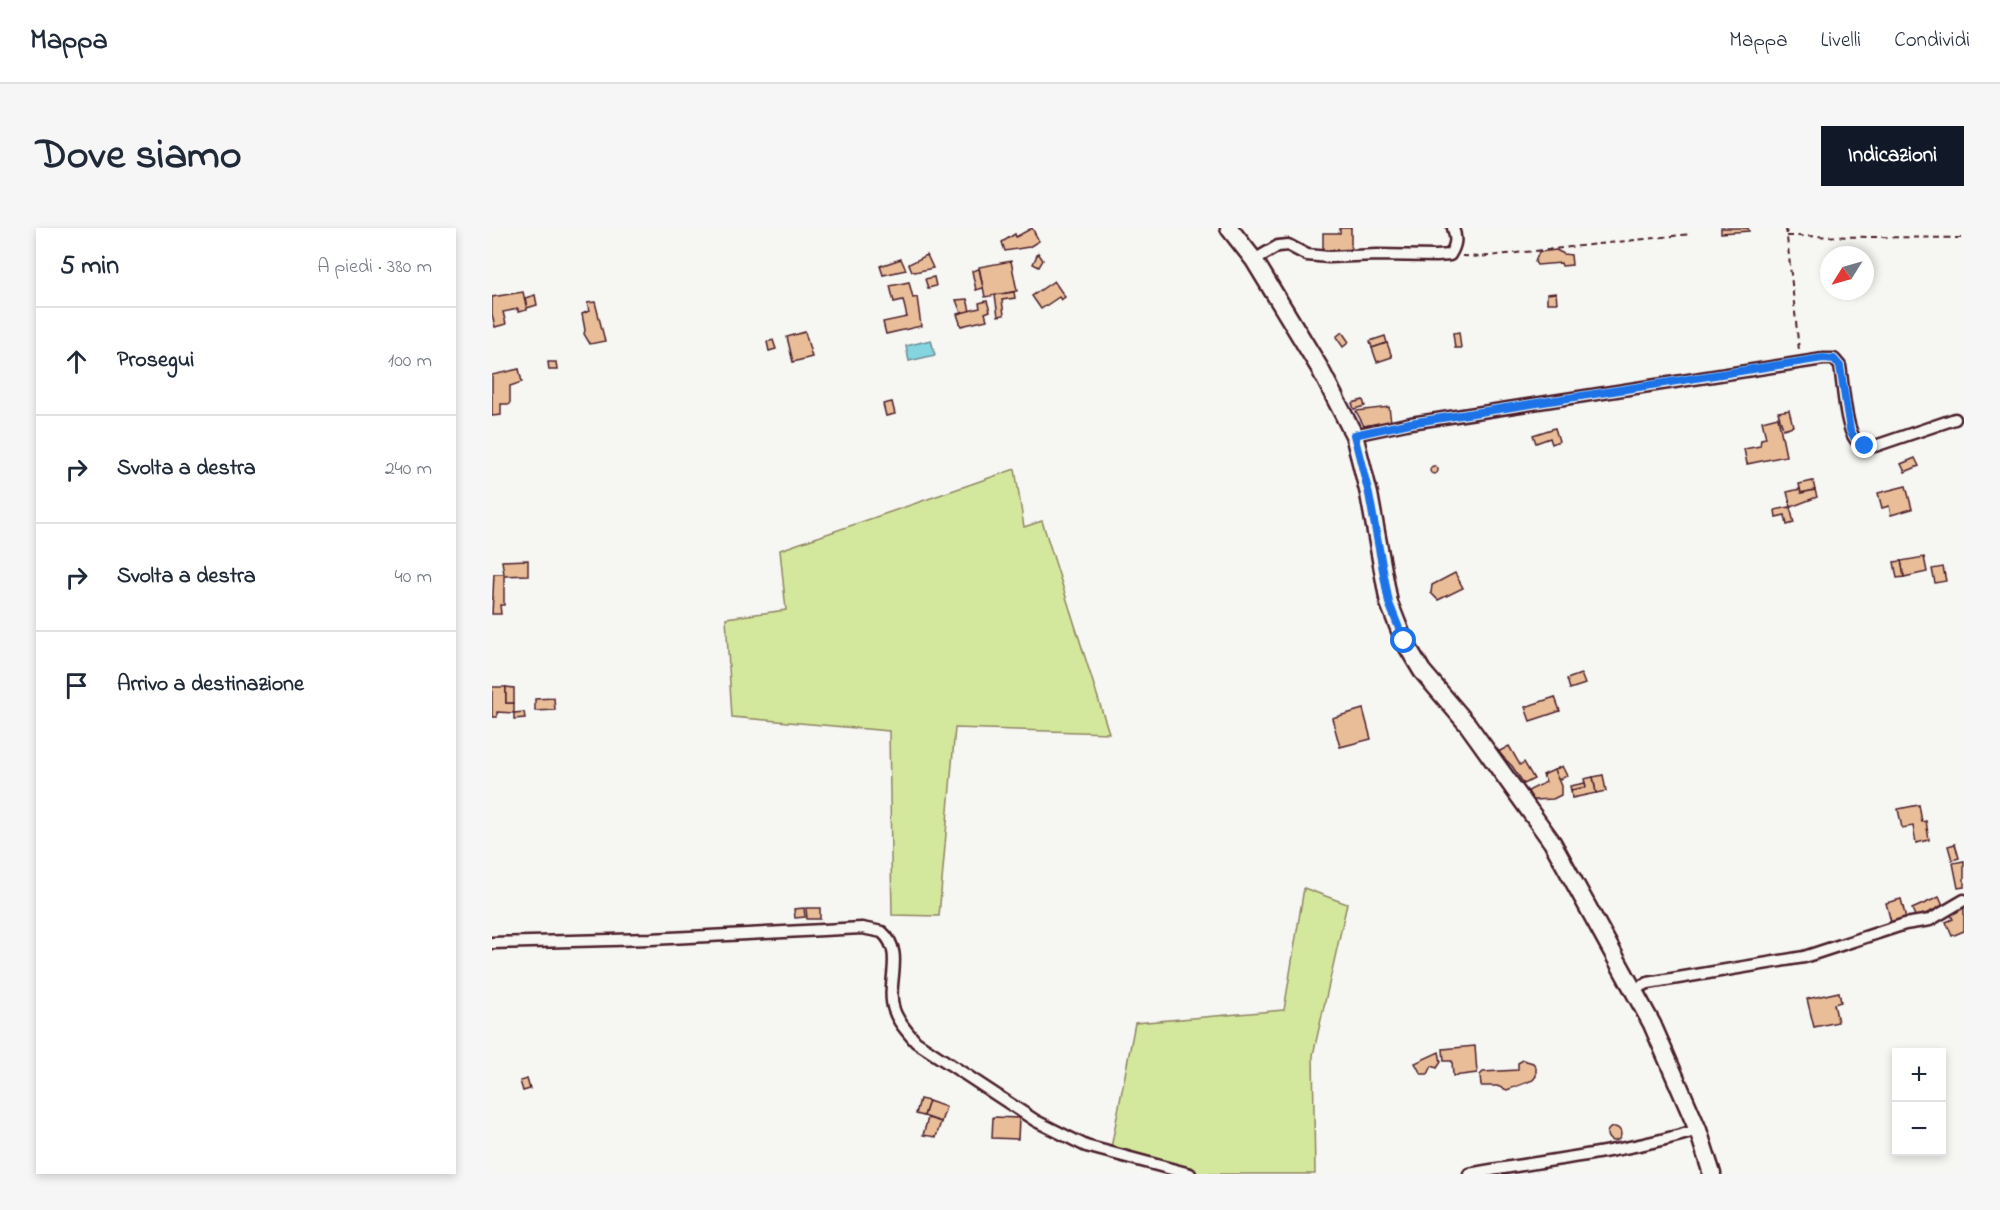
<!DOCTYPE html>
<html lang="it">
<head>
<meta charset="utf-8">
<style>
	body { margin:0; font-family:"Indie Flower",sans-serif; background:#f6f6f7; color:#1f2937 }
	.controls { position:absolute; right:18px; bottom:18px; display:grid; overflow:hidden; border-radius:0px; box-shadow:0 3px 9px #0003 }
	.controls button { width:54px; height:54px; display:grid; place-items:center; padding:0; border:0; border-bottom:2px solid #e0e1e3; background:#fff; color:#1f2937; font:30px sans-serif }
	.compass { position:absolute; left:1328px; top:18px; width:54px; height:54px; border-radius:50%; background:#fff; box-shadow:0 3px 9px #0003; rotate:233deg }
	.stop { position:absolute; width:18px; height:18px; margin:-14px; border:4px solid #1a73e8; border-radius:50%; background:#fff }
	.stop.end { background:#1a73e8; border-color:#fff; box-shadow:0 2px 6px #0008 }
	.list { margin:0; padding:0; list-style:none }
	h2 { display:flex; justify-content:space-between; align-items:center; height:78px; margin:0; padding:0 24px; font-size:26px }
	h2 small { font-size:20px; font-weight:400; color:#747a83 }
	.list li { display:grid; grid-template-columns:39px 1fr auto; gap:18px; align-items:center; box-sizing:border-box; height:108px; padding:0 24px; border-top:2px solid #e0e1e3 }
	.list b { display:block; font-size:22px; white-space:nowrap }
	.list em { font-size:20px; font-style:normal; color:#747a83 }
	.icon { flex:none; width:33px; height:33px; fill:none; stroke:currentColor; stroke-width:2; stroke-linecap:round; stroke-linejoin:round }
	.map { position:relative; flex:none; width:1472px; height:946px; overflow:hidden; border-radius:0px }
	header { display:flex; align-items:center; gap:36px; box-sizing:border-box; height:84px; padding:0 30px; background:#fff; border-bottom:2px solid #e0e1e3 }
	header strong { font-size:28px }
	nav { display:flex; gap:33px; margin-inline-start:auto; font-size:21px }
	.intro { display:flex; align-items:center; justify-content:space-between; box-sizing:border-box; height:144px; padding:0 36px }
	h1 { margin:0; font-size:42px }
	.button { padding:15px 27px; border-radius:0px; background:#111827; color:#fff; font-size:21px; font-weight:700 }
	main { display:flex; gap:36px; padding:0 36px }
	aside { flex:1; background:#fff; border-radius:0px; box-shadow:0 3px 9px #0003 }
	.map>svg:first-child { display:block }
	.green { fill:#d4e89d; stroke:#8f8464; stroke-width:1.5 }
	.water { fill:#85d5e0; stroke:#6d8c98; stroke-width:1.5 }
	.building { fill:#e8bd98; stroke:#4a1f2b; stroke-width:1.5 }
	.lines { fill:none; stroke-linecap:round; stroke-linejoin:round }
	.minor-casing { stroke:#4a1f2b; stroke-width:15 }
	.secondary-casing { stroke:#4a1f2b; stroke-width:21 }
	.path { stroke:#4a1f2b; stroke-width:2; stroke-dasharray:6 4.5; stroke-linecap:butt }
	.minor { stroke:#f6f6f2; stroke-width:10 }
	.secondary { stroke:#f6f6f2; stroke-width:16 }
	.route { stroke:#1a73e8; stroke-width:8 }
</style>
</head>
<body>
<header>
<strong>Mappa</strong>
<nav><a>Mappa</a><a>Livelli</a><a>Condividi</a></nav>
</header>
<div class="intro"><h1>Dove siamo</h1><a class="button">Indicazioni</a></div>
<main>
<aside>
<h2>5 min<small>A piedi · 380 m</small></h2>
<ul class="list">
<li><svg class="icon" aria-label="ahead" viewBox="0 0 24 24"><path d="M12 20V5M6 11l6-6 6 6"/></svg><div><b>Prosegui</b></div><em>100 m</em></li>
<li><svg class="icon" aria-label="right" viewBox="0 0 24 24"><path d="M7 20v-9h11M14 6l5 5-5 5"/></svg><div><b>Svolta a destra</b></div><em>240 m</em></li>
<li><svg class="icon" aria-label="right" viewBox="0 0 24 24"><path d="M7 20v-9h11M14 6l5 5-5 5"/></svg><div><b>Svolta a destra</b></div><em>40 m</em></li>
<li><svg class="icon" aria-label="arrive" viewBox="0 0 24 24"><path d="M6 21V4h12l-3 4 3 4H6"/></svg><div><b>Arrivo a destinazione</b></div></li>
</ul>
</aside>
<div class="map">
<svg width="1472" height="946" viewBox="0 0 1472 946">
	<rect width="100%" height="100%" fill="#f6f6f2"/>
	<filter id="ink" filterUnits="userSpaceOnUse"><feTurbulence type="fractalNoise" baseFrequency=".0167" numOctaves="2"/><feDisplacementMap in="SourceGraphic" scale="12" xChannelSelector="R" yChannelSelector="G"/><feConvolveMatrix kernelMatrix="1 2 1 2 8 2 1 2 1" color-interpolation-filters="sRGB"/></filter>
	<g filter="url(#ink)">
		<g class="green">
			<path d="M523,241l9,58 18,-6 67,212 -154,-5 -16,188 -47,-1 -3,-184 -157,-14 -6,-99 60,-8 -6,-60z"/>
			<path d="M812,660l43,16 -34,151 2,119h-121l-83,-26 24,-125 149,-13z"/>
		</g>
		<path class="water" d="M439,112l4,15 -26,6 -3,-15z"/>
		<g class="building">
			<path d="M540,0l7,13 -10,6 -24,4 -3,-9 13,-8 1,3z"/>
			<path d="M848,0h11v25h-28v-20h17z"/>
			<path d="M1229,0h27l1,3 -28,2z"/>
			<path d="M1064,22l8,4 7,1 1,10 -10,1 -1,-3 -24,2 -2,-3 4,-10z"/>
			<path d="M546,25l5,7 -4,7 -6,-3z"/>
			<path d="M435,27l6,13 -18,4 -3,-1 -3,-7z"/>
			<path d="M409,31l5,11 -23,5 -3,-9z"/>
			<path d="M519,33l6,30 -32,6 -6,-30z"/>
			<path d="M487,41l4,19 -7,2 -4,-19z"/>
			<path d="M442,49l2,9 -8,2 -3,-9z"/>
			<path d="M562,53l11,16 -4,3 -2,-3 -18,12 -9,-13z"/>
			<path d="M417,54l4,16 4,-1 4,29 -35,8 -3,-12 24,-5 -4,-17 -9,2 -4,-16z"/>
			<path d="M31,64l4,18 -9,2v-3l-15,3 3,12 -11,3 -3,-13v-17z"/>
			<path d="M522,64l1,6 -13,2 2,15 -6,1 -3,-21z"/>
			<path d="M1064,65l1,10h-10v-9z"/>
			<path d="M43,67l2,10 -10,3 -2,-10z"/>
			<path d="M475,71l3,12 -9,2 -5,-13z"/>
			<path d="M495,73l3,10 -5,2 2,7 -26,6 -4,-12 23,-6 -1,-5z"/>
			<path d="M103,74l10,39 -15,3 -6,-10 1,-4 -3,-16 7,-3 -2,-8z"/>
			<path d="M313,104l7,25 -19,5 -6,-25z"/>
			<path d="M850,104l7,10 -6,5 -7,-10z"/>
			<path d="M967,104l2,16h-6l-2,-15z"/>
			<path d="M893,108l2,7 -15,5 -2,-7z"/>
			<path d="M281,112l3,9 -7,2 -2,-9z"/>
			<path d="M895,115l5,14 -15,5 -5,-14z"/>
			<path d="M56,134h8l1,8h-8z"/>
			<path d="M27,141l3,13 -12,4v18h-9v11l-9,1v-41z"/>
			<path d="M871,172l2,6 -11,3 -2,-6z"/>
			<path d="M400,174l3,12 -9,2 -3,-12z"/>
			<path d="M897,179l2,15 -27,4 -8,-15z"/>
			<path d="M1297,182l4,16 -10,3 -5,-17z"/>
			<path d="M1286,189l8,39 -39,8 -3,-15 16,-3 1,-7 5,-1 -4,-17z"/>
			<path d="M1063,200l4,13 -7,3 -2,-6 -14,5 -3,-8z"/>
			<path d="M1423,230l4,8 -14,6 -4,-8z"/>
			<circle cx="942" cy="242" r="4"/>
			<path d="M1321,253l2,9 -14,3 -2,-9z"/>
			<path d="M1414,258l6,23 -21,6 -2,-9 -7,2 -4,-15z"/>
			<path d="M1308,261l1,4 14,-3 2,7 -26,10 -4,-15z"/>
			<path d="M1298,279l4,16 -7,2 -2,-10 -9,2 -1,-7z"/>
			<path d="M1432,329l3,15 -23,5 -3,-16z"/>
			<path d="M36,332v15l-24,1v29h-4l1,9h-9l2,-40h10l-2,-13z"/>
			<path d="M1409,333l3,16 -7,1 -3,-16z"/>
			<path d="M1451,339l3,14 -11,2 -3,-14z"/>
			<path d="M963,345l8,15 -25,12 -7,-7 1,-8z"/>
			<path d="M1089,446l4,10 -15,5 -3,-10z"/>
			<path d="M0,459h14v16h8v10l-17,-1v5h-5z"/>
			<path d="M14,459l8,1v15h-8z"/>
			<path d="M1063,469l5,14 -30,10 -5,-14z"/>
			<path d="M62,470l1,12 -20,1v-12z"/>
			<path d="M871,481l8,30 -31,8 -8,-29z"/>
			<path d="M32,484l1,6 -11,1v-6z"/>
			<path d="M1017,518l11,19 4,-3 10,17 -10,5 -12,-18 -14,-14z"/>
			<path d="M1070,538l5,10 -9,4 -4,-10z"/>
			<path d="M1062,542l7,16v9l-8,4 -19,1 -3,-2 -3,-7 18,-9 -3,-7z"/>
			<path d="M1111,547l3,16 -10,2 -3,-16z"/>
			<path d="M1101,549l3,16 -24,5 -1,-8 15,-3 -2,-8z"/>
			<path d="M1093,555l1,4 -15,3 -1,-4z"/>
			<path d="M1427,577l3,17 4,-1 3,19 -13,3 -3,-17 -11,2 -4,-19z"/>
			<path d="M1463,616l4,14 -7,2 -4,-14z"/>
			<path d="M1472,633v26l-6,1 -5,-25z"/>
			<path d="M1447,669l4,9 -27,12 -4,-9z"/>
			<path d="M1409,671l5,19 -15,4 -5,-19z"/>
			<path d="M1472,677v26l-12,5 -6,-14 7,-3 -4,-8z"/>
			<path d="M312,680l1,9 -10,1 -1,-9z"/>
			<path d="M314,680h14v11h-13z"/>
			<path d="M1347,764l2,10 -7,2 4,18 -24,5 -7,-28z"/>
			<path d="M983,818l2,27 -24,3 -1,-15h-8l-1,-12z"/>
			<path d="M947,824l2,10 -4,6 -5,-2 -4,8h-7l-6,-11z"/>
			<path d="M1031,832l10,3 3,4v9l-3,4 -26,10 -10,-4h-16l-1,-11 3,-3 35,-2v-7z"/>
			<path d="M35,851l3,10 -7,2 -3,-10z"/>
			<path d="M428,871l9,2 -5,15 -8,-2z"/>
			<path d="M437,873l17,6 -5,15 -17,-6z"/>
			<path d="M501,889l26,1 -1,21 -26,-1z"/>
			<path d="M436,890l13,4 -5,15 -13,-2z"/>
			<circle cx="1122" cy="906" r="7"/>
		</g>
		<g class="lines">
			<g class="minor-casing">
				<g id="minor">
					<path d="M762,32l24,-14 10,-1 19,10 22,2 48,-2 59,1 14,-1c6,-10 7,-16 3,-27"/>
					<path d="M862,207l57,-12 412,-64h11l6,7c3,16 5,65 17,75 5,5 11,5 18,5l80,-27"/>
					<path d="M0,715l159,-4 211,-11 20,4c24,21 3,52 12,78 4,12 14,23 22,32l120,79 50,25 104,28"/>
					<path d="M1142,761l14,-6 156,-26 101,-33 25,-4 34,-20"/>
					<path d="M977,946c76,-14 154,-21 229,-44"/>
				</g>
			</g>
			<g class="secondary-casing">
				<path id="secondary" d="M737,0l25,32 65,107 35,68 15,59 20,109 15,38 18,30 46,54 84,117 100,182 46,106 14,44"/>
			</g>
			<g class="path">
				<path d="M1294,0l13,122"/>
				<path d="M1295,8l177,2"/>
				<path d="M970,28l17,1 212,-23"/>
			</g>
			<use href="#minor" class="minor"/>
			<use href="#secondary" class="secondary"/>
		</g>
	</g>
	<g class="lines" filter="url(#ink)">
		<path class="route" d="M912,413l-15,-38 -20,-109 -15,-59 56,-12 413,-65 11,1 6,7 10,64 6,11 9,5"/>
	</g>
</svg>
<div class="controls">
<button>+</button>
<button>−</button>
</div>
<svg class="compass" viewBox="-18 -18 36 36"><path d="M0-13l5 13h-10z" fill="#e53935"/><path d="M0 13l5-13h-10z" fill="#747a83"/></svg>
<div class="stop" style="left:912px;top:413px"></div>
<div class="stop end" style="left:1373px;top:218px"></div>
</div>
</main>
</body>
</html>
